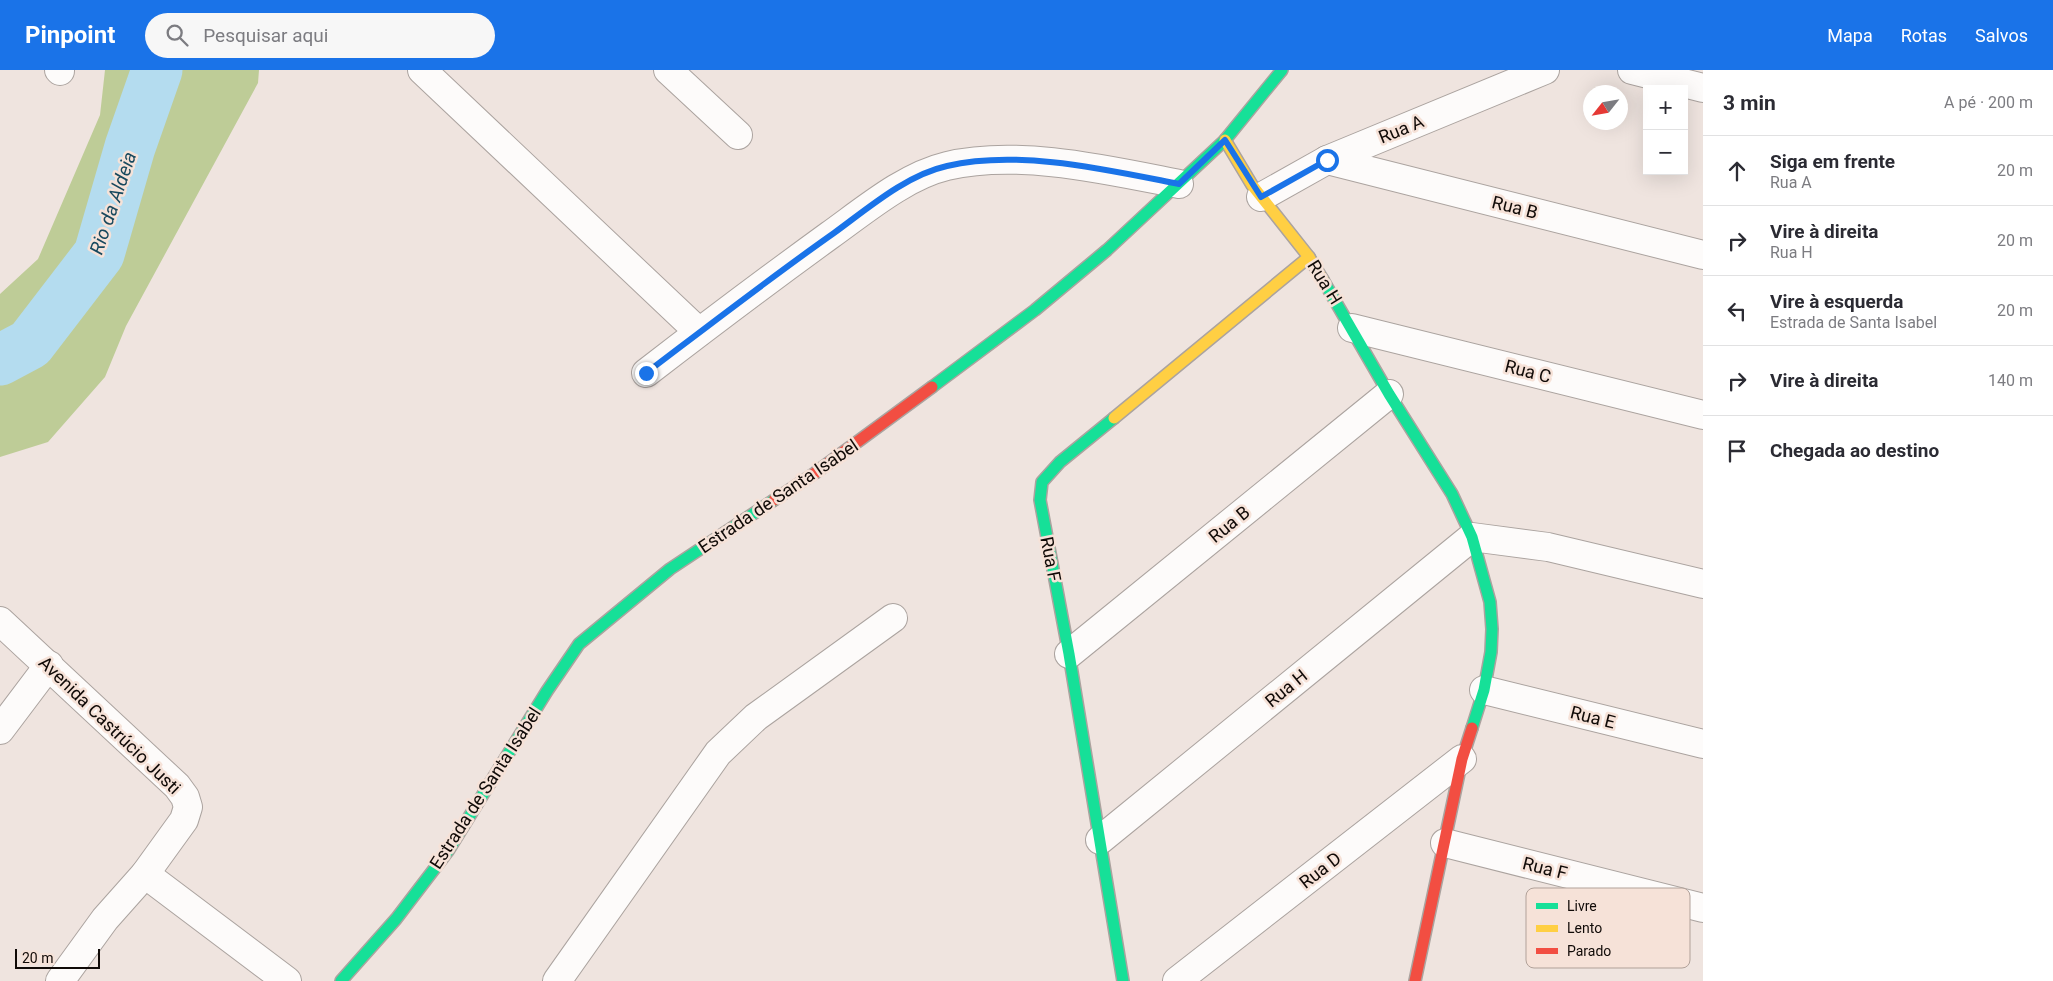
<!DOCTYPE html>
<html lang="pt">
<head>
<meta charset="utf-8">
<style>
	body { margin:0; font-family:Roboto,sans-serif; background:#f7f7f7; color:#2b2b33 }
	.controls { position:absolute; right:15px; top:15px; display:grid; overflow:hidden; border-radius:0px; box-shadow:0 5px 20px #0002 }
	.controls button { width:45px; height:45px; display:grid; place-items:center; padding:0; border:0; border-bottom:1px solid #e1e1e2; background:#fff; color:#2b2b33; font:25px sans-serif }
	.compass { position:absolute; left:1583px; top:15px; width:45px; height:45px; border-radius:50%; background:#fff; box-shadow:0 5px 20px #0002; rotate:239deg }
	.scale { position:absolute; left:15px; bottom:12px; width:85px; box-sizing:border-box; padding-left:5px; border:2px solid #100a07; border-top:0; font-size:14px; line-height:18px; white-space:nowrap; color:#100a07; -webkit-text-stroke:4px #f6e2d8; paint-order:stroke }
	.stop { position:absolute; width:15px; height:15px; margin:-11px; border:4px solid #1a73e8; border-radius:50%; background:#fff }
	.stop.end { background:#1a73e8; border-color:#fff; box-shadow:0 1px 5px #0008 }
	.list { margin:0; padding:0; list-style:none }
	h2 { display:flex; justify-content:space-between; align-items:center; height:65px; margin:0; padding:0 20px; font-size:21px }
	h2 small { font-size:16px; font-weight:400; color:#7c7c81 }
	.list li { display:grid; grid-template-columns:32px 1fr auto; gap:15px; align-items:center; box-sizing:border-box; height:70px; padding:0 20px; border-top:1px solid #e1e1e2 }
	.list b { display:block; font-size:19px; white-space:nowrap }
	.list p { margin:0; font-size:16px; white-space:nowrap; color:#7c7c81 }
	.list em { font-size:16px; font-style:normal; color:#7c7c81 }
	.icon { flex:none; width:28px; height:28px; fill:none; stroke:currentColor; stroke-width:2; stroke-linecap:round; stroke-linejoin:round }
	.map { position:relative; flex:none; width:1703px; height:911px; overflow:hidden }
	header { display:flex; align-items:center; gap:30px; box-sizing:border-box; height:70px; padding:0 25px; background:#1a73e8; color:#fff }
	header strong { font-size:24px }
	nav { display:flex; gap:28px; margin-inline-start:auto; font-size:18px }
	.search { width:350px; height:45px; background:#f7f7f7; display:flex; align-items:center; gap:12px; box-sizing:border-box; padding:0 18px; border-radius:28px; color:#7c7c81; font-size:19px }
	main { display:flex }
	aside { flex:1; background:#fff }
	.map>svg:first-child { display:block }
	.forest { fill:#becc97 }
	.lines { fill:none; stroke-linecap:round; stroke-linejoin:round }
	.river { stroke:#b4dcef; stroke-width:51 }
	.street-casing { stroke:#aba39f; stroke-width:30 }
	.fast-casing { stroke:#aba39f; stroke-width:14 }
	.slow-casing { stroke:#aba39f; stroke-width:14 }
	.jam-casing { stroke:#aba39f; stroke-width:14 }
	.street { stroke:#fdfbfa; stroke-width:28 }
	.fast { stroke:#16e098; stroke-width:11 }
	.slow { stroke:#ffcf43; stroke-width:11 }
	.jam { stroke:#f24e42; stroke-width:11 }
	.route { stroke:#1a73e8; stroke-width:6 }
	.labels { text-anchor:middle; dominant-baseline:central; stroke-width:5; stroke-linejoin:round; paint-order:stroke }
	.street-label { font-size:18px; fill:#100a07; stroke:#f6e2d8 }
	.water-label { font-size:19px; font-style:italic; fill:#18495e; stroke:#f6e2d8 }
	.key { fill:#f6e2d8; stroke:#b1a199; stroke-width:1 }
	.key-label { font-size:14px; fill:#100a07 }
</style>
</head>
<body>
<header>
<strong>Pinpoint</strong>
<div class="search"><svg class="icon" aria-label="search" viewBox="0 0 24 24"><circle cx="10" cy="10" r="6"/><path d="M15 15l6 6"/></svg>Pesquisar aqui</div>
<nav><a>Mapa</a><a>Rotas</a><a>Salvos</a></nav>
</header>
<main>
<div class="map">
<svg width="1703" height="911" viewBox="0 0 1703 911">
	<rect width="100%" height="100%" fill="#efe4df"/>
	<path class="forest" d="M105,0h154l-1,13 -132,243 -21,51 -57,65 -48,15v-163l38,-35 62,-144z"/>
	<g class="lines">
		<path class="river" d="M0,290l30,-16 69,-90 31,-107 27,-77"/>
		<g class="street-casing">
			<g id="street">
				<path d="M59,0l1,1"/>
				<path d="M422,0l277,262"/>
				<path d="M668,0l70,65"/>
				<path d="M1632,0l71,18"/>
				<path d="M1327,90l376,95"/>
				<path d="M1261,127l66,-37 218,-90"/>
				<path d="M1352,258l351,87"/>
				<path d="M646,303c61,-47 122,-93 184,-138 35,-25 75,-59 117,-69 71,-17 161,4 232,18"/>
				<path d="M0,551l177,165 8,11 3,10 -4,13 -39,54 -40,45 -45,62"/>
				<path d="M1069,584l320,-260"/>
				<path d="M1484,620l219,54"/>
				<path d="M0,660l49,-65"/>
				<path d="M1100,770l372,-303 76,10 155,37"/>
				<path d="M1445,773l258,65"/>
				<path d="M145,804l142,107"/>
				<path d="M557,911l161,-228 38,-36 137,-99"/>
				<path d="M1177,911l285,-222"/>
			</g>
		</g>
		<g class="fast-casing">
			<g id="fast">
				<path d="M1323,210l66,114 63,100 20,43 18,65 2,27 -1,23 -7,38 -12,38"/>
				<path d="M932,317l103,-77 72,-60 118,-110 57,-70"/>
				<path d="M1114,348l-54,44 -18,20 -2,18 29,154 54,327"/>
				<path d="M341,911l55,-62 52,-68 99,-160 32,-47 91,-75 104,-69"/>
			</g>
		</g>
		<g class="slow-casing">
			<g id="slow">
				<path d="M1225,70l27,45 57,72 14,23"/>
				<path d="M1114,348l195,-161"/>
			</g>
		</g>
		<g class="jam-casing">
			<g id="jam">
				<path d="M774,430l41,-27 117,-86"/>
				<path d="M1415,911l47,-222 10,-31"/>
			</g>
		</g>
		<use href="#street" class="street"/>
		<use href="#fast" class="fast"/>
		<use href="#slow" class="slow"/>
		<use href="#jam" class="jam"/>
	</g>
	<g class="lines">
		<path class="route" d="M646,303c62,-47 124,-95 188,-140 33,-24 72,-58 113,-67 71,-17 161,4 232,18l46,-44 36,57 66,-37"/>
	</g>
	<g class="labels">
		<g class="street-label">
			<text transform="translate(1401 59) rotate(-22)">Rua A</text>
			<text transform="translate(1515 137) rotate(14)">Rua B</text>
			<text transform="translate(1325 212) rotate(58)">Rua H</text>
			<text transform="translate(1528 301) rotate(14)">Rua C</text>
			<text transform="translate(778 426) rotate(-34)">Estrada de Santa Isabel</text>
			<text transform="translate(1229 454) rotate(-39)">Rua B</text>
			<text transform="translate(1051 489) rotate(79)">Rua F</text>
			<text transform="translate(1286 618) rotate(-39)">Rua H</text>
			<text transform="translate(1593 647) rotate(14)">Rua E</text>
			<text transform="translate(110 655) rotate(44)">Avenida Castrúcio Justi</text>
			<text transform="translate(485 718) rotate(-57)">Estrada de Santa Isabel</text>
			<text transform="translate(1545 798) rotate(14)">Rua F</text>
			<text transform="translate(1320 800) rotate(-38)">Rua D</text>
		</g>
		<g class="water-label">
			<text transform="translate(113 133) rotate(-71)">Rio da Aldeia</text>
		</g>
	</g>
	<rect x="1526" y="818" width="164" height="80" rx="8" class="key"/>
	<rect x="1536" y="833" width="22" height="6" fill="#16e098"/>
	<rect x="1536" y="855" width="22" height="7" fill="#ffcf43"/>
	<rect x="1536" y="878" width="22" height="6" fill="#f24e42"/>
	<g class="key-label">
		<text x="1567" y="841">Livre</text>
		<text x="1567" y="863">Lento</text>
		<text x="1567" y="886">Parado</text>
	</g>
</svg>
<div class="controls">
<button>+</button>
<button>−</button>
</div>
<svg class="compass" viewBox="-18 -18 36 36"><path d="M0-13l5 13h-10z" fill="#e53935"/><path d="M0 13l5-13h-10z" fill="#7c7c81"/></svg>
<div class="scale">20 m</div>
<div class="stop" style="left:1327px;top:90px"></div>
<div class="stop end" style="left:646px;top:303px"></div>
</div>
<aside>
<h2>3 min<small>A pé · 200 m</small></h2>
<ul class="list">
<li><svg class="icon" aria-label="ahead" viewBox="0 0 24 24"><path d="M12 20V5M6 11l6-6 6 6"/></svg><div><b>Siga em frente</b><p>Rua A</p></div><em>20 m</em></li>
<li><svg class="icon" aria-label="right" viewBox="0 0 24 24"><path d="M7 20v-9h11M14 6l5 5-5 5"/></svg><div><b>Vire à direita</b><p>Rua H</p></div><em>20 m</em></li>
<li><svg class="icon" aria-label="left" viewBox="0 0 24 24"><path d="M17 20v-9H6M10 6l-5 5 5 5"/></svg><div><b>Vire à esquerda</b><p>Estrada de Santa Isabel</p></div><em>20 m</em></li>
<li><svg class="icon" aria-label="right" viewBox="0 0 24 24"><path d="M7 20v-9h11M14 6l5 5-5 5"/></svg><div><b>Vire à direita</b></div><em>140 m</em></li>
<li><svg class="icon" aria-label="arrive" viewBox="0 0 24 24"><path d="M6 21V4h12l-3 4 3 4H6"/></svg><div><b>Chegada ao destino</b></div></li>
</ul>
</aside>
</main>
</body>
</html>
